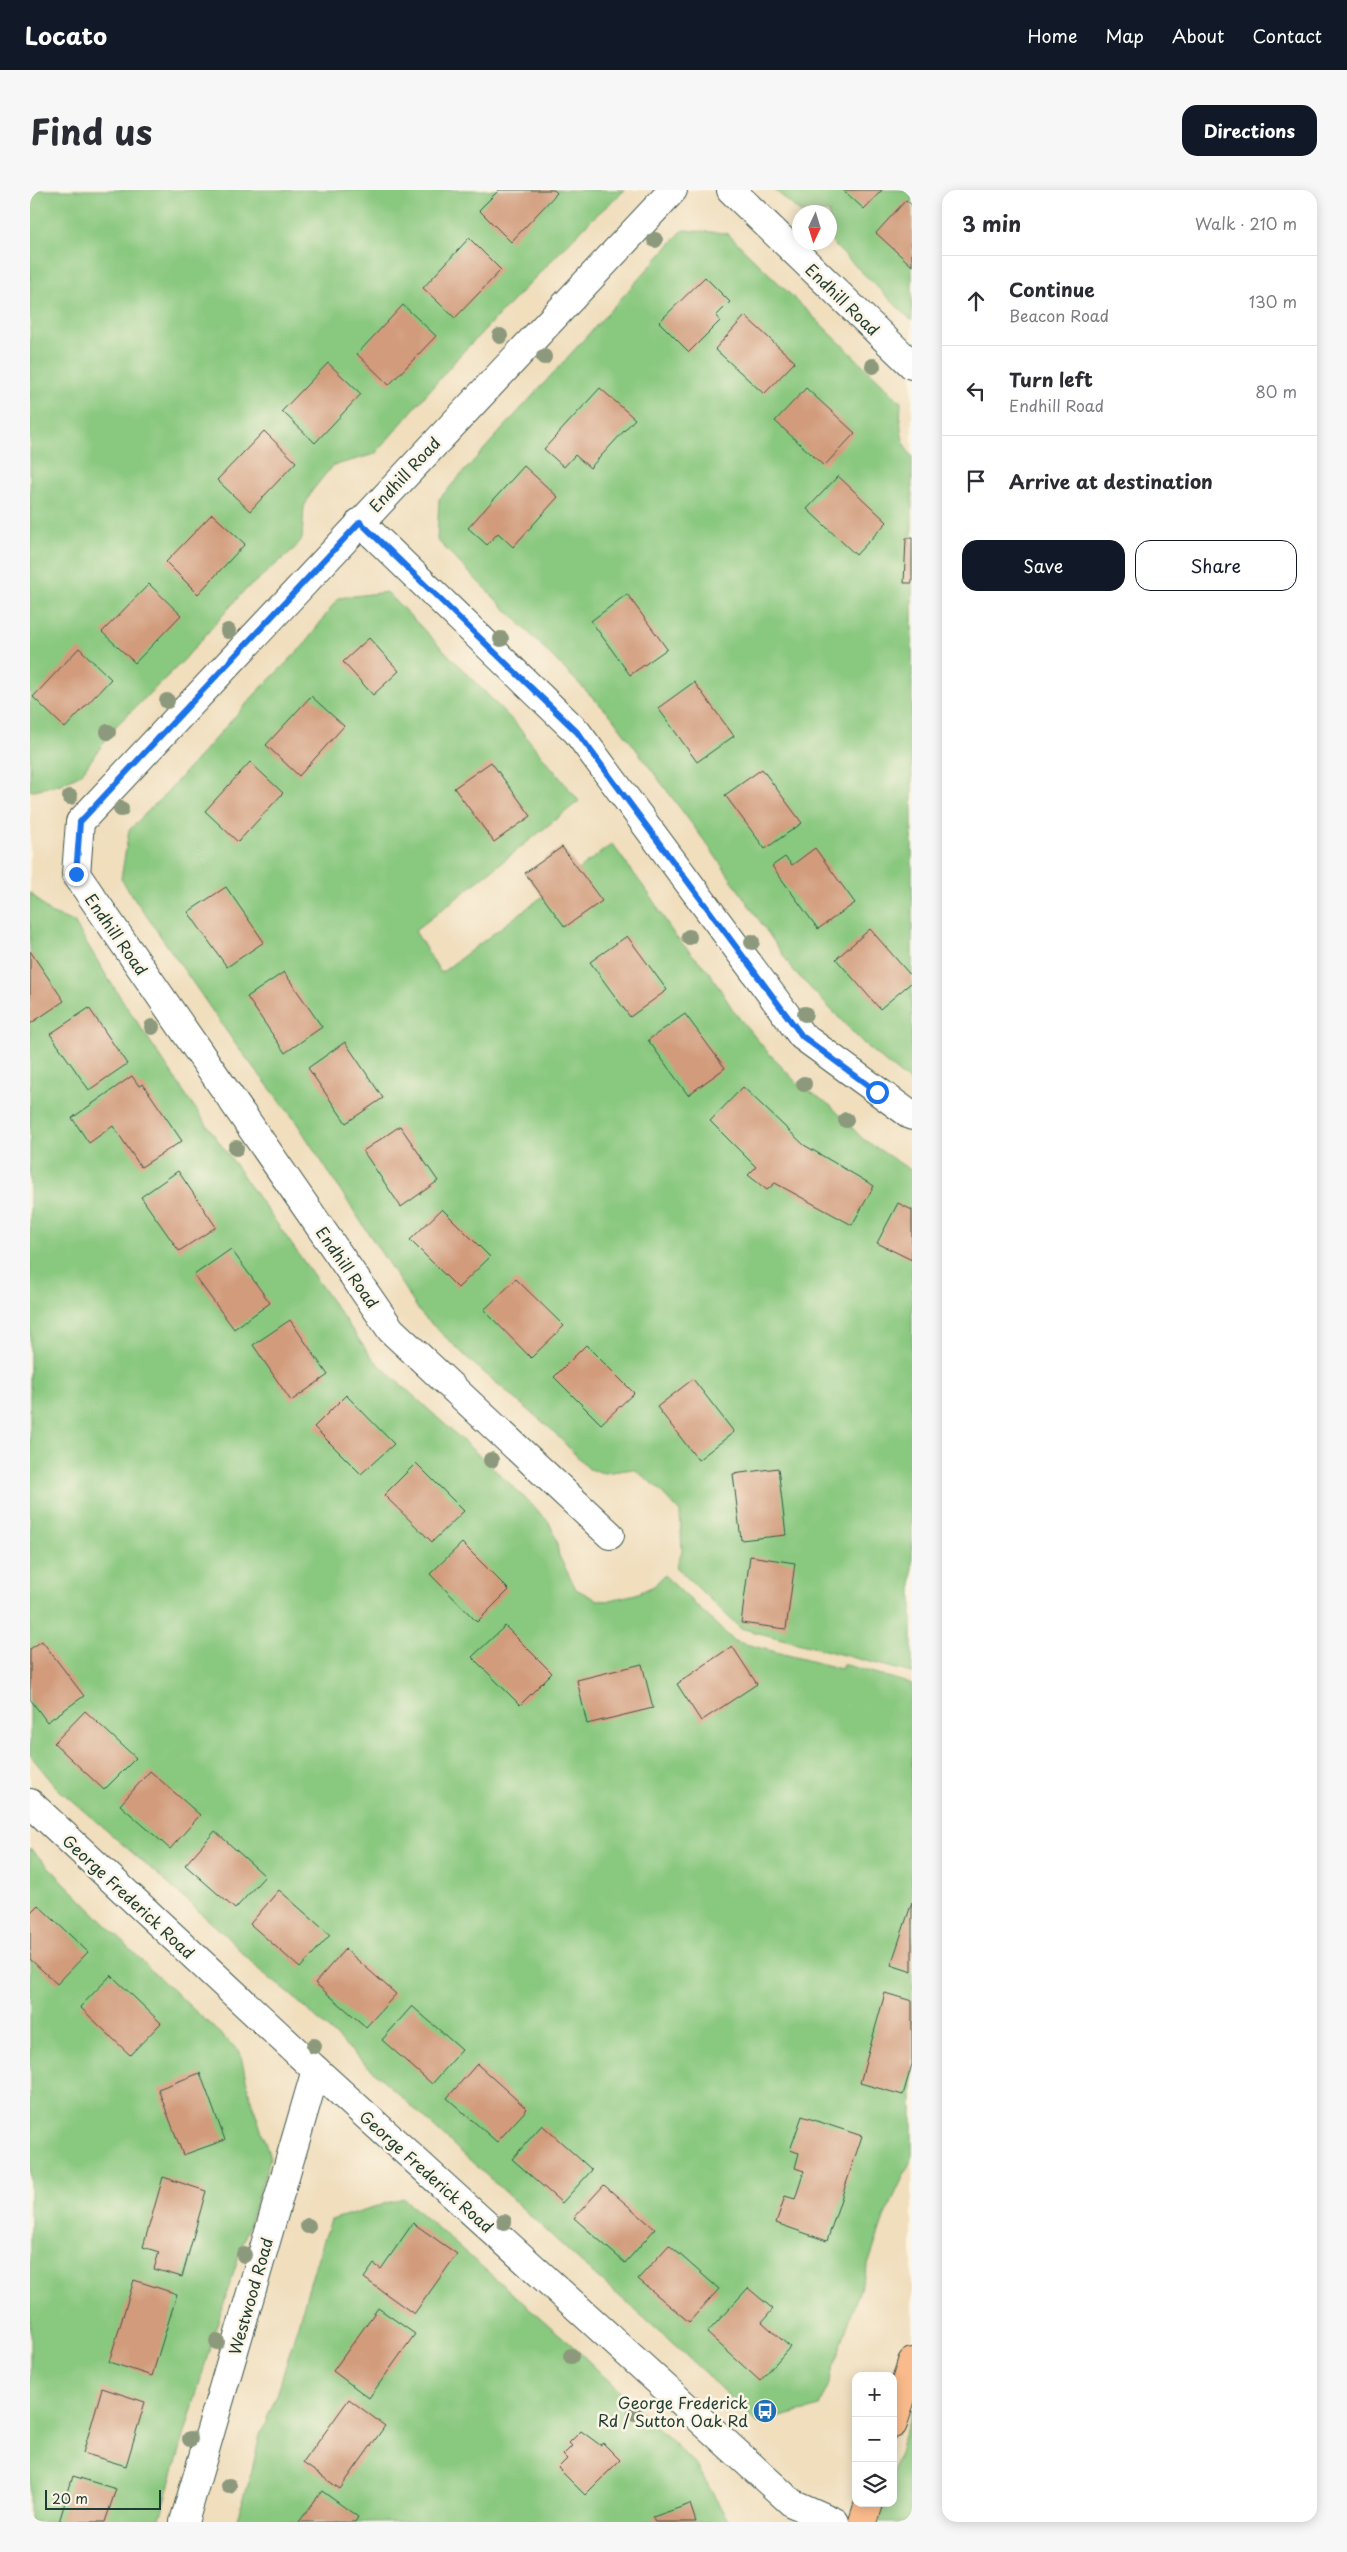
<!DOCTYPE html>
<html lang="en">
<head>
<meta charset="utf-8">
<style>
	body { margin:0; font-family:"Playpen Sans",sans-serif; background:#f7f7f7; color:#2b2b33 }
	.controls { position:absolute; right:15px; bottom:15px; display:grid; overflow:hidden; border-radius:10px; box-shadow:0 2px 12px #0003 }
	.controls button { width:45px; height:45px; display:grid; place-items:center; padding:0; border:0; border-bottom:1px solid #e1e1e2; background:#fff; color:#2b2b33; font:25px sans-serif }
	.compass { position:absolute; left:762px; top:15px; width:45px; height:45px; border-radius:50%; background:#fff; box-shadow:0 2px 12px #0003; rotate:184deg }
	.scale { position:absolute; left:15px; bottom:12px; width:116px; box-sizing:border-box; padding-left:5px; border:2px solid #1f3d34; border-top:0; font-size:14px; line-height:18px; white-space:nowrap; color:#1f3d34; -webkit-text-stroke:4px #fcf5e5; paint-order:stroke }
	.stop { position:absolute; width:15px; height:15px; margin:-11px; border:4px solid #1a73e8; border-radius:50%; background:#fff }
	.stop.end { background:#1a73e8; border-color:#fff; box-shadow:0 1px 5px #0008 }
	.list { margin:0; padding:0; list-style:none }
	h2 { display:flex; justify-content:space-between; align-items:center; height:65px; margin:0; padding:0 20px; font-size:21px }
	h2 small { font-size:16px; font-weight:400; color:#7c7c81 }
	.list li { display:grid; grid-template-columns:32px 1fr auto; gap:15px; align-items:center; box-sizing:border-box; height:90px; padding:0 20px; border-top:1px solid #e1e1e2 }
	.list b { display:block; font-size:19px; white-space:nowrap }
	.list p { margin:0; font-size:16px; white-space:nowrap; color:#7c7c81 }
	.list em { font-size:16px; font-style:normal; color:#7c7c81 }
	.actions { display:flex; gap:10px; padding:15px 20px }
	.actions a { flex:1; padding:11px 0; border:1px solid #111827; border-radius:15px; text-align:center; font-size:18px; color:#111827 }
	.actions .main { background:#111827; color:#fff }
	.icon { flex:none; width:28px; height:28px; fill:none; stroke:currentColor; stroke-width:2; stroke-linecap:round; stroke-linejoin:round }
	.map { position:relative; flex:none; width:882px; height:2332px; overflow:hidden; border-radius:15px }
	header { display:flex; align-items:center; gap:30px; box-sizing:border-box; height:70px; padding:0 25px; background:#111827; color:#fff }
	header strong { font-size:24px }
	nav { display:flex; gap:28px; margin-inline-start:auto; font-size:18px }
	.intro { display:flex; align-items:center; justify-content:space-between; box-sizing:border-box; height:120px; padding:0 30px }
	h1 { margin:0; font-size:35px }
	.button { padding:12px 22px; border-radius:15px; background:#111827; color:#fff; font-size:18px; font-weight:700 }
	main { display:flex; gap:30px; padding:0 30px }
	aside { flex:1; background:#fff; border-radius:15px; box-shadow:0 2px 12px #0003 }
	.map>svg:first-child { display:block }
	.green { fill:#89c87f; stroke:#54825a }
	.building { fill:#d19b7c }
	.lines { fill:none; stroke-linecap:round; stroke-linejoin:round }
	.minor-casing { stroke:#3e5549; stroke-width:30 }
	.major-casing { stroke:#3e5549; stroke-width:30 }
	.minor { stroke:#fff; stroke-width:28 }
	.major { stroke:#fabb8c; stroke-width:28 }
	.tree { fill:#8c997c }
	.route { stroke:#1a73e8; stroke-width:6 }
	.labels { text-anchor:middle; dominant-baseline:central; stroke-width:5; stroke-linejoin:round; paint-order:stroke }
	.street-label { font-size:16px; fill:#1f3d34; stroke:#fcf5e5 }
	.poi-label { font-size:16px; fill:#1f3d34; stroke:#fcf5e5; text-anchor:end }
</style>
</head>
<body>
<header>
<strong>Locato</strong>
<nav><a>Home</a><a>Map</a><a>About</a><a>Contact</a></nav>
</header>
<div class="intro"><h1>Find us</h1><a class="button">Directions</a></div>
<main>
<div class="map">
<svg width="882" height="2332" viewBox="0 0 882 2332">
	<rect width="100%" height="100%" fill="#fcf5e5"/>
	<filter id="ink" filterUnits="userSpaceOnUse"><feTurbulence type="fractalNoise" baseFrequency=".02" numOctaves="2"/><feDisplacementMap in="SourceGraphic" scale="10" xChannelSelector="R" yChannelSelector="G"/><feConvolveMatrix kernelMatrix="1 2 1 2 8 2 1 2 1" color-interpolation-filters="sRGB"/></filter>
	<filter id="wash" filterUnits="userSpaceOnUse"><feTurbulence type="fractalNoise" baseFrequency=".0096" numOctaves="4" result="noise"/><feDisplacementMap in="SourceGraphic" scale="20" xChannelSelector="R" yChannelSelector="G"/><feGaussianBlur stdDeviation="1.12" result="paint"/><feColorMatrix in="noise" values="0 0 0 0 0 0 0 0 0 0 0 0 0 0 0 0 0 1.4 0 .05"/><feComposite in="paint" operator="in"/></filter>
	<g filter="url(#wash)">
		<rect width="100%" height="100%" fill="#f0debd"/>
		<g class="green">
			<path d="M0,0h595l-34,30 -130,134 -86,100 -43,12 -20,25 -8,16 -2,32 -8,10 -52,44 -59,68 -67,65 -35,48 -20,10 -31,7z"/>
			<path d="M745,0h137v131l-82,-80 -1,-29h-29z"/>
			<path d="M653,40l44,3 174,169c-1,17 -2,41 11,54v628l-45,-37 -73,-76 -85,-124 -97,-130 -175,-177 2,-41z"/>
			<path d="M357,402l128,131 64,78 -164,130 26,42 171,-129 37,50 26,42 35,37 25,40 31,37 30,32 35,24 32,33 49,32v502l-172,-45 -64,-61 6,-16 -2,-39 -22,-24 -24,-19 -30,4 -15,-4 -38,-40 -76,-64 -54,-51 -127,-195 -58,-74 -115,-166 8,-49 37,-37 91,-101 47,-47 34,-47z"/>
			<path d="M0,702l20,21 24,9 35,58 79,118 184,260 133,121 44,43 7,17 3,17 17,33 19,10 11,2 30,-7 18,-8 10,-11 70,66 107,28 2,-5 69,20v474l-28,60 -64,189 -63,16 -80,-76 -100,-88 -286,-264 -33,-26 -34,-35 -68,-61 -99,-85 -27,-33z"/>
			<path d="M0,1658l125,126 85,78 9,40 21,66 -57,179 -54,185h-129z"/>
			<path d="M373,2008l171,149 123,119 32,56h-493l14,-43 10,-44 17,-40 39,-132 15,-43z"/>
			<path d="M882,2219v113h-33l5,-19h9v-31z"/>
		</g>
		<g id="blocks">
			<g class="building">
				<path d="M469,0h55l3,3 -46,49 -32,-32z"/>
				<path d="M813,0h39l-18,19z"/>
				<path d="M876,10l6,5v61l-36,-33z"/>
				<path d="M439,48l32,32 -46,48 -32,-30z"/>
				<path d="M675,87l25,25 -14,14 4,5 -31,31 -30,-30z"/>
				<path d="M373,115l33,31 -47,49 -32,-31z"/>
				<path d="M715,126l50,46 -31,32 -49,-45z"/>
				<path d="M298,173l33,31 -46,49 -33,-32z"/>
				<path d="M570,198l35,31 -45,49 -15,-13 -11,12 -20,-18z"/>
				<path d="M776,198l49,45 -31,33 -49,-45z"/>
				<path d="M234,241l32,31 -46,49 -33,-31z"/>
				<path d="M494,276l34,31 -45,50 -15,-14 -11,12 -19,-17z"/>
				<path d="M808,286l49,46 -31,33 -49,-46z"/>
				<path d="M182,324l33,30 -47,50 -32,-32z"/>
				<path d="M876,348h6v45h-8z"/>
				<path d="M119,394l32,31 -46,48 -33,-31z"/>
				<path d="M597,404l40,55 -37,26 -39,-54z"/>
				<path d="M339,448l30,33 -26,24 -30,-33z"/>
				<path d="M49,458l32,31 -46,49 -32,-31z"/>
				<path d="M664,492l40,54 -37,26 -39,-54z"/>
				<path d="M281,506l33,30 -45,50 -33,-31z"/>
				<path d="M220,572l33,31 -45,49 -33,-31z"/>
				<path d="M461,572l40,54 -37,26 -40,-54z"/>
				<path d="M732,579l40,54 -37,26 -40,-54z"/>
				<path d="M532,657l40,54 -37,26 -40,-54z"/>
				<path d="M785,658l40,55 -37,26 -46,-63 13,-9 7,8z"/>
				<path d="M196,697l38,55 -37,25 -39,-55z"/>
				<path d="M840,739l42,48v5l-32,27 -44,-50z"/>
				<path d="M597,746l40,54 -37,27 -40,-55z"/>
				<path d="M0,761l34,50 -34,23z"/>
				<path d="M254,782l38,55 -37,26 -38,-56z"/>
				<path d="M59,818l38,56 -38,26 -39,-56z"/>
				<path d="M655,824l40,54 -37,27 -40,-55z"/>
				<path d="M315,852l38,56 -37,25 -38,-55z"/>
				<path d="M102,886l7,10 4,-2 39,57 -41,26 -28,-41 -24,17 -17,-25z"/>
				<path d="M713,897l61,58 70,41 -22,39 -77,-42 -8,7 -19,-15 8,-8 -46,-46z"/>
				<path d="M370,936l38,55 -37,26 -38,-56z"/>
				<path d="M148,981l38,56 -37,24 -38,-54z"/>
				<path d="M868,1013l14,7v50l-35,-17z"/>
				<path d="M412,1019l48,48 -32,31 -48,-48z"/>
				<path d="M201,1059l39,54 -36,26 -40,-54z"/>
				<path d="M486,1089l48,47 -33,32 -47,-48z"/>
				<path d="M260,1130l38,55 -37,26 -38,-56z"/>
				<path d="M556,1155l48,48 -33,31 -47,-47z"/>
				<path d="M663,1189l41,53 -36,28 -41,-53z"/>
				<path d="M316,1205l48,49 -33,30 -47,-47z"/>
				<path d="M386,1273l48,48 -32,31 -48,-47z"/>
				<path d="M748,1278l8,67 -45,5 -8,-66z"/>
				<path d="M432,1353l47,47 -32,32 -47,-48z"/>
				<path d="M720,1366l45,7 -9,66 -45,-6z"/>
				<path d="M475,1436l47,47 -32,32 -48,-48z"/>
				<path d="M12,1451l42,55 -37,26 -17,-23v-50z"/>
				<path d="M702,1456l25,38 -56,37 -24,-37z"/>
				<path d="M612,1474l11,44 -66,16 -10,-44z"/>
				<path d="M55,1521l51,47 -32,32 -50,-47z"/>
				<path d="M120,1581l50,44 -30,34 -50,-44z"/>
				<path d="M185,1641l50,45 -30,33 -50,-44z"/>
				<path d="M249,1700l51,45 -30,33 -50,-44z"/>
				<path d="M882,1712v70l-21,-7z"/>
				<path d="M8,1715l50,47 -31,32 -27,-25v-46z"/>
				<path d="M315,1759l51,45 -30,33 -51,-44z"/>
				<path d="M81,1785l50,48 -31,32 -50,-48z"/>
				<path d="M855,1803l27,8v63l-9,31 -43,-12z"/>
				<path d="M382,1816l50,44 -30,34 -50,-44z"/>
				<path d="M447,1874l50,45 -30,33 -50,-44z"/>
				<path d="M170,1883l25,67 -42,15 -25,-66z"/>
				<path d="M772,1926l60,20 -35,105 -51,-18 9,-27 10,3 9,-28 -9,-3 4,-15 -9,-3z"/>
				<path d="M512,1935l50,45 -30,33 -50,-44z"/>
				<path d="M133,1987l43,14 -24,86 -28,-8 5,-17 -16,-5z"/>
				<path d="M574,1995l51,44 -30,34 -51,-45z"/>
				<path d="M383,2033l44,31 -43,60 -50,-36 10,-14 7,5z"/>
				<path d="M639,2055l50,44 -30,33 -51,-43z"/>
				<path d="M104,2090l43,14 -25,82 -43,-14z"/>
				<path d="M718,2098l25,21 -11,13 28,25 -30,34 -53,-48z"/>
				<path d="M348,2118l37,26 -46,64 -36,-27z"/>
				<path d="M72,2198l43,14 -19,64 -43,-13z"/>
				<path d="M319,2209l36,27 -45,63 -37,-26z"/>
				<path d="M551,2241l19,14 3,-2 17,17 -35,35 -27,-27 9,-9 -4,-4 9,-9 -3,-3z"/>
				<path d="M43,2286l43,13 -11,33h-46z"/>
				<path d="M292,2301l36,26 -3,5h-56z"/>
				<path d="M660,2314l6,18h-41l-2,-5z"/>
			</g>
		</g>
	</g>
	<g filter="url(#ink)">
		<use href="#blocks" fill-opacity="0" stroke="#3e5549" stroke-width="1"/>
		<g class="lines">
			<g class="minor-casing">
				<g id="minor">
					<path d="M701,0l181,175"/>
					<path d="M330,332l217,210 225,304 110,80"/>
					<path d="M580,1345l-219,-205 -315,-456 4,-52 593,-632"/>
					<path d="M0,1613l286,267 476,433 43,19"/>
					<path d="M154,2332l132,-452"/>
				</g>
			</g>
			<g class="major-casing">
				<g id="major">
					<path d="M863,2234l19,-62"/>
					<path d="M833,2332l6,-19"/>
				</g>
			</g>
			<use href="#minor" class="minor"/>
			<use href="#major" class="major"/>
		</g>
		<g class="tree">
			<circle cx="625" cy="50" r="8"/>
			<circle cx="470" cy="146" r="8"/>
			<circle cx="514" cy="167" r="8"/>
			<circle cx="843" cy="176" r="8"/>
			<circle cx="198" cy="441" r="8"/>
			<circle cx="471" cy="449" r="8"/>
			<circle cx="137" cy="511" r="8"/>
			<circle cx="78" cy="542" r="8"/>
			<circle cx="40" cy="607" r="8"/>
			<circle cx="91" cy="619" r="8"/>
			<circle cx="659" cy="747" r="8"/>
			<circle cx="722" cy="752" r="8"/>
			<circle cx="775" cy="824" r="8"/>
			<circle cx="122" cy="837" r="8"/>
			<circle cx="774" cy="894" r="8"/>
			<circle cx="816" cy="930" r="8"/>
			<circle cx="206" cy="958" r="8"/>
			<circle cx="461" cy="1270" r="8"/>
			<circle cx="284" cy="1856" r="8"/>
			<circle cx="474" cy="2032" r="8"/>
			<circle cx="278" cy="2036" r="8"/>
			<circle cx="214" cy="2065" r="8"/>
			<circle cx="187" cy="2152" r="8"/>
			<circle cx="541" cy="2166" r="8"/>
			<circle cx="605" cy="2223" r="8"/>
			<circle cx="160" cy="2249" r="8"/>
			<circle cx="199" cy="2296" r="8"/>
		</g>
	</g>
	<g class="lines" filter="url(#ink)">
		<path class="route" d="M46,684l4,-52 280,-300 217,210 225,304 75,56"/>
	</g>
	<defs>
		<g id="bus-disc" transform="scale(1.25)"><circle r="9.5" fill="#1f6fb2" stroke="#fcf5e5"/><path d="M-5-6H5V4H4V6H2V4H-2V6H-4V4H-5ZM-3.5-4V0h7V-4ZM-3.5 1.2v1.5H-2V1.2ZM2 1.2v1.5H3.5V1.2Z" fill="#fff"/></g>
	</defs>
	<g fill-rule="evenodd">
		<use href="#bus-disc" x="735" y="2221"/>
	</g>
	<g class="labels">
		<g class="street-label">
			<text transform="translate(813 109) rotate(44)">Endhill Road</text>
			<text transform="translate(374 284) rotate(-47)">Endhill Road</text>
			<text transform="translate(87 744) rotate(55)">Endhill Road</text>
			<text transform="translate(318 1077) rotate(55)">Endhill Road</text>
			<text transform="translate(99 1706) rotate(43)">George Frederick Road</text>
			<text transform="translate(397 1981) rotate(42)">George Frederick Road</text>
			<text transform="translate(220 2106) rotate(-74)">Westwood Road</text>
		</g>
		<g class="poi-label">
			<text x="718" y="2212">George Frederick<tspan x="718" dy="18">Rd / Sutton Oak Rd</tspan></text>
		</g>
	</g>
</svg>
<div class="controls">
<button>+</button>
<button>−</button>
<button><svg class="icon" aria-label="layers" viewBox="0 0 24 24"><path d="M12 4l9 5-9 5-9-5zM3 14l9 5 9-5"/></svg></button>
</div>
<svg class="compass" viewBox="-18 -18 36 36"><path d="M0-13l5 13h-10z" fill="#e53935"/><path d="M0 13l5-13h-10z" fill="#7c7c81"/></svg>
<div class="scale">20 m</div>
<div class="stop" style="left:847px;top:902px"></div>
<div class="stop end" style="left:46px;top:684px"></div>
</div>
<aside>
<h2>3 min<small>Walk · 210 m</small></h2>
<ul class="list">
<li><svg class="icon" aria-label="ahead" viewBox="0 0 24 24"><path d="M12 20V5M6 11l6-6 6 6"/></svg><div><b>Continue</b><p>Beacon Road</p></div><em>130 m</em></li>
<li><svg class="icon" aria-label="left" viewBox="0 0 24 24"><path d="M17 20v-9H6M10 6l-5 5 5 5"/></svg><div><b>Turn left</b><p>Endhill Road</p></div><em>80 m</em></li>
<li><svg class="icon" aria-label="arrive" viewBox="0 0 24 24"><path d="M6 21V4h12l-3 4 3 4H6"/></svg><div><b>Arrive at destination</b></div></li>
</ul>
<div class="actions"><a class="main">Save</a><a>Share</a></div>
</aside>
</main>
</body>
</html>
